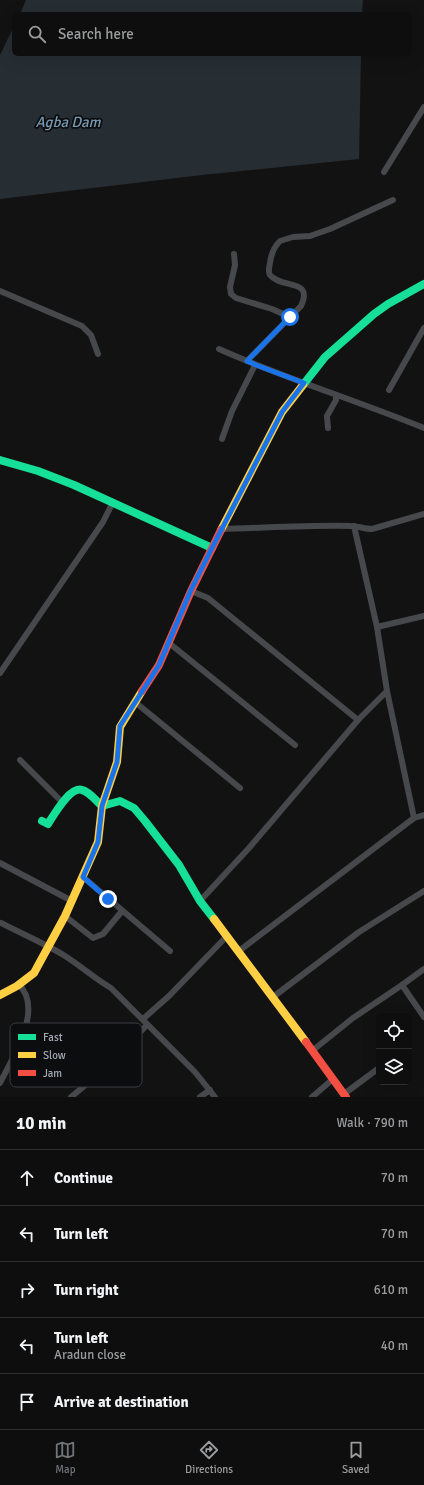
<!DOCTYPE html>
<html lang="en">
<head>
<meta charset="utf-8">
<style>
	body { margin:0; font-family:Signika,sans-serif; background:#1c1c1c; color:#f1f3f6 }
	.controls { position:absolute; right:12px; bottom:12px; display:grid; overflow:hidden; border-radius:6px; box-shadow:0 4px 16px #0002 }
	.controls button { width:36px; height:36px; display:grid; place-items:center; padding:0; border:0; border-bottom:1px solid #2e2e2e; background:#0e0e0e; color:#f1f3f6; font:20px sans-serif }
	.stop { position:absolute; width:12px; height:12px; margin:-9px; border:3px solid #1a73e8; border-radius:50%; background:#fff }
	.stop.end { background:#1a73e8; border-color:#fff; box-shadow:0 1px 4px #0008 }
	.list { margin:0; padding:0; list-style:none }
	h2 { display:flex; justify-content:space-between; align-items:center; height:52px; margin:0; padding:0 16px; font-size:17px }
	h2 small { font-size:13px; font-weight:400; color:#9b9c9e }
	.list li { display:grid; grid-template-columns:26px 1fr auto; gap:12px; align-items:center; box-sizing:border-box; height:56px; padding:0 16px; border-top:1px solid #2e2e2e }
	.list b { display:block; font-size:15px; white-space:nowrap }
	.list p { margin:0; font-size:13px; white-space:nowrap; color:#9b9c9e }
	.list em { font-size:13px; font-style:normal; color:#9b9c9e }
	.icon { flex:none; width:22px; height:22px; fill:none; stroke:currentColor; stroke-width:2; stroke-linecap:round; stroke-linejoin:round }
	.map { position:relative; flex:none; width:424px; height:1097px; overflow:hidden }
	.search { position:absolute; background:#0e0e0e; box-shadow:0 4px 16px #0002; left:12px; right:12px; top:12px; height:44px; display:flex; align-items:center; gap:10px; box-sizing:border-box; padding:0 14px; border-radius:6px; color:#9b9c9e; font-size:15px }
	.sheet { height:332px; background:#0e0e0e }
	nav { display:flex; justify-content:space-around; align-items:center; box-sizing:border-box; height:56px; border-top:1px solid #2e2e2e; background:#0e0e0e; font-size:11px; color:#9b9c9e }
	nav a { display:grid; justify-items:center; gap:2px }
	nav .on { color:#70747b }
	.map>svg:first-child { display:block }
	.water { fill:#262e34 }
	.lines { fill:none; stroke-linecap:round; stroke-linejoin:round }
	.street { stroke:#46484b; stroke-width:6 }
	.fast { stroke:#16e098; stroke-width:8 }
	.slow { stroke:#ffcf43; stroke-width:8 }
	.jam { stroke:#f24e42; stroke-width:8 }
	.route { stroke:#1a73e8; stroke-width:5 }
	.labels { text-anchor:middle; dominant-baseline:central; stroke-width:3.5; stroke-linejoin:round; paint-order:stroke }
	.water-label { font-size:15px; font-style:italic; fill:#7899b1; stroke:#0c0d0e }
	.key { fill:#0c0d0e; stroke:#393c40; stroke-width:1 }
	.key-label { font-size:11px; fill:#a2a9b4 }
</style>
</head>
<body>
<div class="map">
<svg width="424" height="1097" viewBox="0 0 424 1097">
	<rect width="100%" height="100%" fill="#121212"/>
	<g class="water">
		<path d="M26,0h337l-1,14h-342z"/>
		<path d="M14,26v28h347l-2,105 -157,16 -202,24v-144z"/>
	</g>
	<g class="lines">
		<g class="street">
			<path d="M384,172l40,-65"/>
			<path d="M234,254l1,11 -5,22 1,7 5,4 36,11 18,8"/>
			<path d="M0,291l82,35 9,9 7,19"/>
			<path d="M219,349c67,30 137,51 205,79"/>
			<path d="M247,361l54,-55c13,-28 -20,-17 -31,-31 -2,-3 -1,-8 0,-12 1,-9 4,-16 10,-22l13,-4 17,-1 20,-7 63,-29"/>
			<path d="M389,390l35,-62"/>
			<path d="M328,428l-1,-12 9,-16v-5"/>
			<path d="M222,439l10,-28 23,-46"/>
			<path d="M354,526l23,101 10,64 27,127"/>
			<path d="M221,529c43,-1 87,-4 130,-3 7,0 14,3 21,3l52,-15"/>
			<path d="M191,591l17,7 150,122"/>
			<path d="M377,627l47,-11"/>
			<path d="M169,643l126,102"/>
			<path d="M0,673l103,-151 10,-20"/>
			<path d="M135,702l105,86"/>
			<path d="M20,760l43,43"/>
			<path d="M0,863l72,38"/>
			<path d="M83,877l87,74"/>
			<path d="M200,901l49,-53 109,-128 29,-29"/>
			<path d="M65,916l28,22 10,-4 19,-23"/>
			<path d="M1,923c21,11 45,21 64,33 16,10 30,23 46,32l84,84 20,25"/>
			<path d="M239,951l175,-133 10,-3"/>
			<path d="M402,985l22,32"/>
			<path d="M273,997l86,-65 65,-41"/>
			<path d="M143,1019l26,-23 58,-60"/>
			<path d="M312,1051l41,-33 49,-33 22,-16"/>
			<path d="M0,1083c12,-24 36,-61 26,-88 -2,-3 -4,-7 -6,-11"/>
			<path d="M344,1094l35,-26"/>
			<path d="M71,1097l29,-24 47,-48"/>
			<path d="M200,1097l10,-7"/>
			<path d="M312,1097l21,-18"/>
		</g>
		<g class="fast">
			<path d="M303,385l22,-28 49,-43 14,-10 36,-20"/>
			<path d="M0,460l38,11 36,14 138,63"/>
			<path d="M42,821l6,3c6,-9 22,-38 34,-34 8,2 14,11 20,16l18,-5 14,7 11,13 34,44 21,36 14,18"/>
		</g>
		<g class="slow">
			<path d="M221,530l61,-118 21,-27"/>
			<path d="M214,919l92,123"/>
			<path d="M0,995l17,-9 17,-13 31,-57 33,-74 4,-36 15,-44 3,-35 22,-36"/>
		</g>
		<g class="jam">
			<path d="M142,691l17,-26 32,-74 30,-61"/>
			<path d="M306,1042l40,55"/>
		</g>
	</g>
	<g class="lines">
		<path class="route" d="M108,899l-25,-22 15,-35 4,-36 15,-44 3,-36 39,-61 32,-75 21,-42 70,-136 22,-29 -48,-18 -9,-4 43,-44"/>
	</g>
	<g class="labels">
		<g class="water-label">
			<text x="68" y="122">Agba Dam</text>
		</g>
	</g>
	<rect x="10" y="1023" width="132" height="64" rx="6" class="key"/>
	<rect x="18" y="1034" width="18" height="6" fill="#16e098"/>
	<rect x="18" y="1052" width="18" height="6" fill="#ffcf43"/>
	<rect x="18" y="1070" width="18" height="6" fill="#f24e42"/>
	<g class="key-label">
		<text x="43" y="1041">Fast</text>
		<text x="43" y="1059">Slow</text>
		<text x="43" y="1077">Jam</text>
	</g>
</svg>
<div class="controls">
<button><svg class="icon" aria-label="locate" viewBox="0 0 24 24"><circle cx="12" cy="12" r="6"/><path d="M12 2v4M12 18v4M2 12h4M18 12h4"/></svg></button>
<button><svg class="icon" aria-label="layers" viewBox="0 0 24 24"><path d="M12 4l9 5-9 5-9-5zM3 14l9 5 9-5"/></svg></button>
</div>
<div class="stop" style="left:290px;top:317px"></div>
<div class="stop end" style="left:108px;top:899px"></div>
<div class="search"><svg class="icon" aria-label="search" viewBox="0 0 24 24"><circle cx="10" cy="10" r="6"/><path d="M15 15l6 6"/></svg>Search here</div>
</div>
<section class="sheet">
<h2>10 min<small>Walk · 790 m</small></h2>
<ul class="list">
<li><svg class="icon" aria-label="ahead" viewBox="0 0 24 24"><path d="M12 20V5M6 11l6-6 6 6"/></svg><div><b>Continue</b></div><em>70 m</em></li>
<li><svg class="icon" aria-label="left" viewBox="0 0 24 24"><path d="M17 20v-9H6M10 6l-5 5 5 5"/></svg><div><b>Turn left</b></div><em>70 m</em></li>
<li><svg class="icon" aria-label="right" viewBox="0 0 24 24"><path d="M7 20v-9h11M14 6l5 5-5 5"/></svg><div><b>Turn right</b></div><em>610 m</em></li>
<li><svg class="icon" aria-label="left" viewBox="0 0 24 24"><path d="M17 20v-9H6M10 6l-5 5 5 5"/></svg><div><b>Turn left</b><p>Aradun close</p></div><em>40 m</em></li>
<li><svg class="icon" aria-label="arrive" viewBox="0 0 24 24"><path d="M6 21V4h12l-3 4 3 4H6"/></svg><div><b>Arrive at destination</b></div></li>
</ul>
</section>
<nav>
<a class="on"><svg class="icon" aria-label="map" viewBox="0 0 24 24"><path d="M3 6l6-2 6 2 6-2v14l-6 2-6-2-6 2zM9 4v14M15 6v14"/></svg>Map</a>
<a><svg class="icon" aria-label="directions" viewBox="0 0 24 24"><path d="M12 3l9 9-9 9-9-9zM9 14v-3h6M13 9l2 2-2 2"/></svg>Directions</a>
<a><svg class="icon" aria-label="saved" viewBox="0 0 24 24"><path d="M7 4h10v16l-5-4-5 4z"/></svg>Saved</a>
</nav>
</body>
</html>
